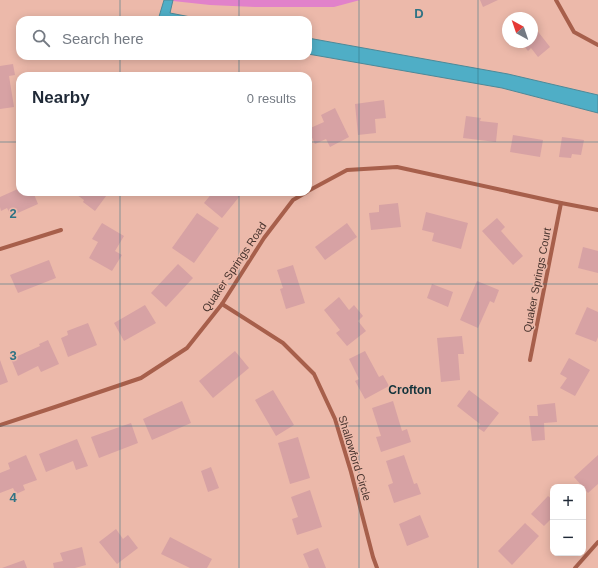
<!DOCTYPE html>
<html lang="en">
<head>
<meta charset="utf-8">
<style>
	body { margin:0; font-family:Helvetica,sans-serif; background:#f6f6f7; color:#1f2937 }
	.controls { position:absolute; right:12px; bottom:12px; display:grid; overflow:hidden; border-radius:8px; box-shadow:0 2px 10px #0003 }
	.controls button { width:36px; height:36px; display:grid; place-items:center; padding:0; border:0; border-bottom:1px solid #e0e1e3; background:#fff; color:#1f2937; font:20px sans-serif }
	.compass { position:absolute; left:502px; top:12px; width:36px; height:36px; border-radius:50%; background:#fff; box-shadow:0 2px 10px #0003; rotate:320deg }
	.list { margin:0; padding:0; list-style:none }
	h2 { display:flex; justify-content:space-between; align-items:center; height:52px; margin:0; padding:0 16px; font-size:17px }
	h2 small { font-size:13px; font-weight:400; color:#747a83 }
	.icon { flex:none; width:22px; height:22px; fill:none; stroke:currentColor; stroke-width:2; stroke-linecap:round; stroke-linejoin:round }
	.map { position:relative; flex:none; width:598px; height:568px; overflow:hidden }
	.search { position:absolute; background:#fff; box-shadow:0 2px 10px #0003; left:16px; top:16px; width:296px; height:44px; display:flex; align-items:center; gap:10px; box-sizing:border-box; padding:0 14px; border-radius:12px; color:#747a83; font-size:15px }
	.panel { position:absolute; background:#fff; box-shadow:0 2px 10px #0003; left:16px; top:72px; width:296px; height:124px; border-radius:12px }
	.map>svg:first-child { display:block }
	.green { fill:#e182ca }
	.water { fill:#4faec6; stroke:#4d8998 }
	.building { fill:#d7a2a4 }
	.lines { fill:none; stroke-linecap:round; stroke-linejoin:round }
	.street { stroke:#a75f4b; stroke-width:4 }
	.grid { fill:none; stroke:#307384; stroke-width:1; stroke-opacity:0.55 }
	.labels { text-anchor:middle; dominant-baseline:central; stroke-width:3; stroke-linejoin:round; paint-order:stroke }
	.street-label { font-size:11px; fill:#48342e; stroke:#ecb9aa }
	.neighbourhood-label { font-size:12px; font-weight:bold; fill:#13333b; stroke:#ecb9aa }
	.grid-label { font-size:13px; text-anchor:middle; font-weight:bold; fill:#307384; stroke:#ecb9aa; stroke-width:3; stroke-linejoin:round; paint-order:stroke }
</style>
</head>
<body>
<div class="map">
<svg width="598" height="568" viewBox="0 0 598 568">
	<rect width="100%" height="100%" fill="#ecb9aa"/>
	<path class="green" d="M173,0h187l-26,7h-79l-45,-2 -37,-4z"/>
	<g class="water">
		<path d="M164,0h9l-3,13 36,7h-48z"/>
		<path d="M308,38l200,36 90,21v18l-96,-25 -194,-34z"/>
	</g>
	<g class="building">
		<path d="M480,0h18l-15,7z"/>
		<path d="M532,24l18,23 -12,10 -7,-9 -3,3 -7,-9h11z"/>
		<path d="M13,64l2,11 -6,1 5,31 -14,2v-43z"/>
		<path d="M384,100l2,18 -11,1 1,14 -18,2 -3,-31z"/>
		<path d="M335,108l14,29 -19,10 -4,-8 -11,5 -7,-15 16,-7 -3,-7z"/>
		<path d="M466,116l15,2 -1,3 18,2 -2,19 -33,-4z"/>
		<path d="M513,135l30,5 -3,17 -30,-5z"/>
		<path d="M562,137l22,3 -3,15 -9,-1 -1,4 -12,-1z"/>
		<path d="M20,188v4h13l5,12 -27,12 -4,-8 -6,3 -1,-4v-10z"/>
		<path d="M73,192h36l-14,19 -12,-9 1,-2z"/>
		<path d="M213,192l3,2 2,-2h25l-21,26 -18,-15z"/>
		<path d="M398,203l3,24 -30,3 -2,-17 10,-1v-7z"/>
		<path d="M426,212l42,11 -7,26 -29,-8 2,-8 -12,-3z"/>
		<path d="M197,213l22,15 -25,35 -22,-15z"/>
		<path d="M497,218l8,9 -4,4 22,25 -10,9 -31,-34z"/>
		<path d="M102,223l22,13 -9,15 7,4 -10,16 -23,-13 9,-16 -6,-3z"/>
		<path d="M347,223l10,14 -32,23 -10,-13z"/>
		<path d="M583,247l15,4v22l-20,-5z"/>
		<path d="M49,260l7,18 -38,15 -8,-18z"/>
		<path d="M178,264l15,14 -27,29 -15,-14z"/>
		<path d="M293,265l12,38 -19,6 -6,-20 3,-1 -6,-18z"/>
		<path d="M477,281l22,9 -5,13 -4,-2 -12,27 -18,-8z"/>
		<path d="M432,284l21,8 -5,15 -21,-9z"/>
		<path d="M339,297l10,13 5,-5 9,11 -5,5 8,10 -19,15 -11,-13 4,-3 -16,-20z"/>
		<path d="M145,305l11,18 -32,18 -10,-18z"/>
		<path d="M587,307l11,5v25l-2,5 -21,-8z"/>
		<path d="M88,323l9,22 -29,12 -7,-19 7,-3 -1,-4z"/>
		<path d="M462,336l2,18h-6l2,26 -19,2 -4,-44z"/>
		<path d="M48,340l11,24 -18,8 -3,-6 -20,10 -7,-17 29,-13 -1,-2z"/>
		<path d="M235,351l14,17 -36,30 -14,-17z"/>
		<path d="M365,351l14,26 4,-2 6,11 -24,13 -10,-18 4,-2 -10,-20z"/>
		<path d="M569,358l21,12 -15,26 -15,-8 7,-10 -7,-4z"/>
		<path d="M0,360l8,22 -8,3z"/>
		<path d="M273,390l21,35 -18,11 -21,-36z"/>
		<path d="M469,390l30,23 -15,19 -6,-4 2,-4 -23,-18z"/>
		<path d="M182,401l9,22 -39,17 -9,-21z"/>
		<path d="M393,401l9,30 5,-2 4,13 -30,10 -5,-15 5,-1 -9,-28z"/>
		<path d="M555,403l2,19 -13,1 1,17 -13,1 -3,-25h9l-1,-11z"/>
		<path d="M131,423l7,20 -39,15 -8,-21z"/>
		<path d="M298,437l12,41 -20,6 -12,-41z"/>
		<path d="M77,439l11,27 -12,4 -3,-9 -27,11 -7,-18z"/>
		<path d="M26,455l11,25 -14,5 2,5 -9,4 -3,-6 -13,5v-20l10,-4 -2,-6z"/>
		<path d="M404,455l10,29 3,-1 4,11 -27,9 -6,-18 5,-2 -7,-22z"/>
		<path d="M598,455v29l-10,9 -14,-16z"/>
		<path d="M211,467l8,21 -11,4 -7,-21z"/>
		<path d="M310,490l12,37 -25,8 -5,-16 6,-2 -7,-20z"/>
		<path d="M548,496l5,4v17l-9,9 -13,-12z"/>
		<path d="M420,515l9,22 -22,9 -8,-22z"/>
		<path d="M525,523l14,13 -27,29 -14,-14z"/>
		<path d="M116,529l7,10 5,-4 10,13 -21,16 -18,-22z"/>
		<path d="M170,537l42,22 -5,9h-17l-29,-14z"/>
		<path d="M82,547l4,18 -11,3h-21l-1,-5 10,-2 -3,-8z"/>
		<path d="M318,548l8,20h-17l-6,-14z"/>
		<path d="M24,560l3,8h-25z"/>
	</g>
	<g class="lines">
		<g class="street">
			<path d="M556,0l18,32 24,13"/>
			<path d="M308,191l39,-21 50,-3 164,36 37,7"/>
			<path d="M0,249l61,-19"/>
			<path d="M222,304l61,39 31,31 21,45 16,53 22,85 4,11"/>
			<path d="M530,360l31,-157"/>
			<path d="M0,425l55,-18 86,-29 46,-30 35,-44 42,-66 29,-38 14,-8"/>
			<path d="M575,568l23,-26"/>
		</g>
	</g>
	<path class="grid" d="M120,0v20M239,0v20M359,0v568M478,0v568M120,56v20M239,56v20M0,142h20M308,142h290M120,192v376M239,192v376M0,284h598M0,426h598"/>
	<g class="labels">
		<g class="street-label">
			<text transform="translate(234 267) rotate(-56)">Quaker Springs Road</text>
			<text transform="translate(537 280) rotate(-79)">Quaker Springs Court</text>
			<text transform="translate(355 458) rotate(73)">Shallowford Circle</text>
		</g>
		<g class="neighbourhood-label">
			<text x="410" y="390">Crofton</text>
		</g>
	</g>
	<g class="grid-label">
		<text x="419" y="18">D</text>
		<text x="13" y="218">2</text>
		<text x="13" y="360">3</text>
		<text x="13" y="502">4</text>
	</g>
</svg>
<div class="controls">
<button>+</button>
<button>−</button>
</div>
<svg class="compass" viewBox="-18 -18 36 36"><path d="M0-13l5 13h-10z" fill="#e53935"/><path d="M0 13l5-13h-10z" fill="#747a83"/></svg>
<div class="search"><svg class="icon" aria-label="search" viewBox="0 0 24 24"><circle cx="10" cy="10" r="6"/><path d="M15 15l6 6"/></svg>Search here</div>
<section class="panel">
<h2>Nearby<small>0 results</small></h2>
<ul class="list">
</ul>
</section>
</div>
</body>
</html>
